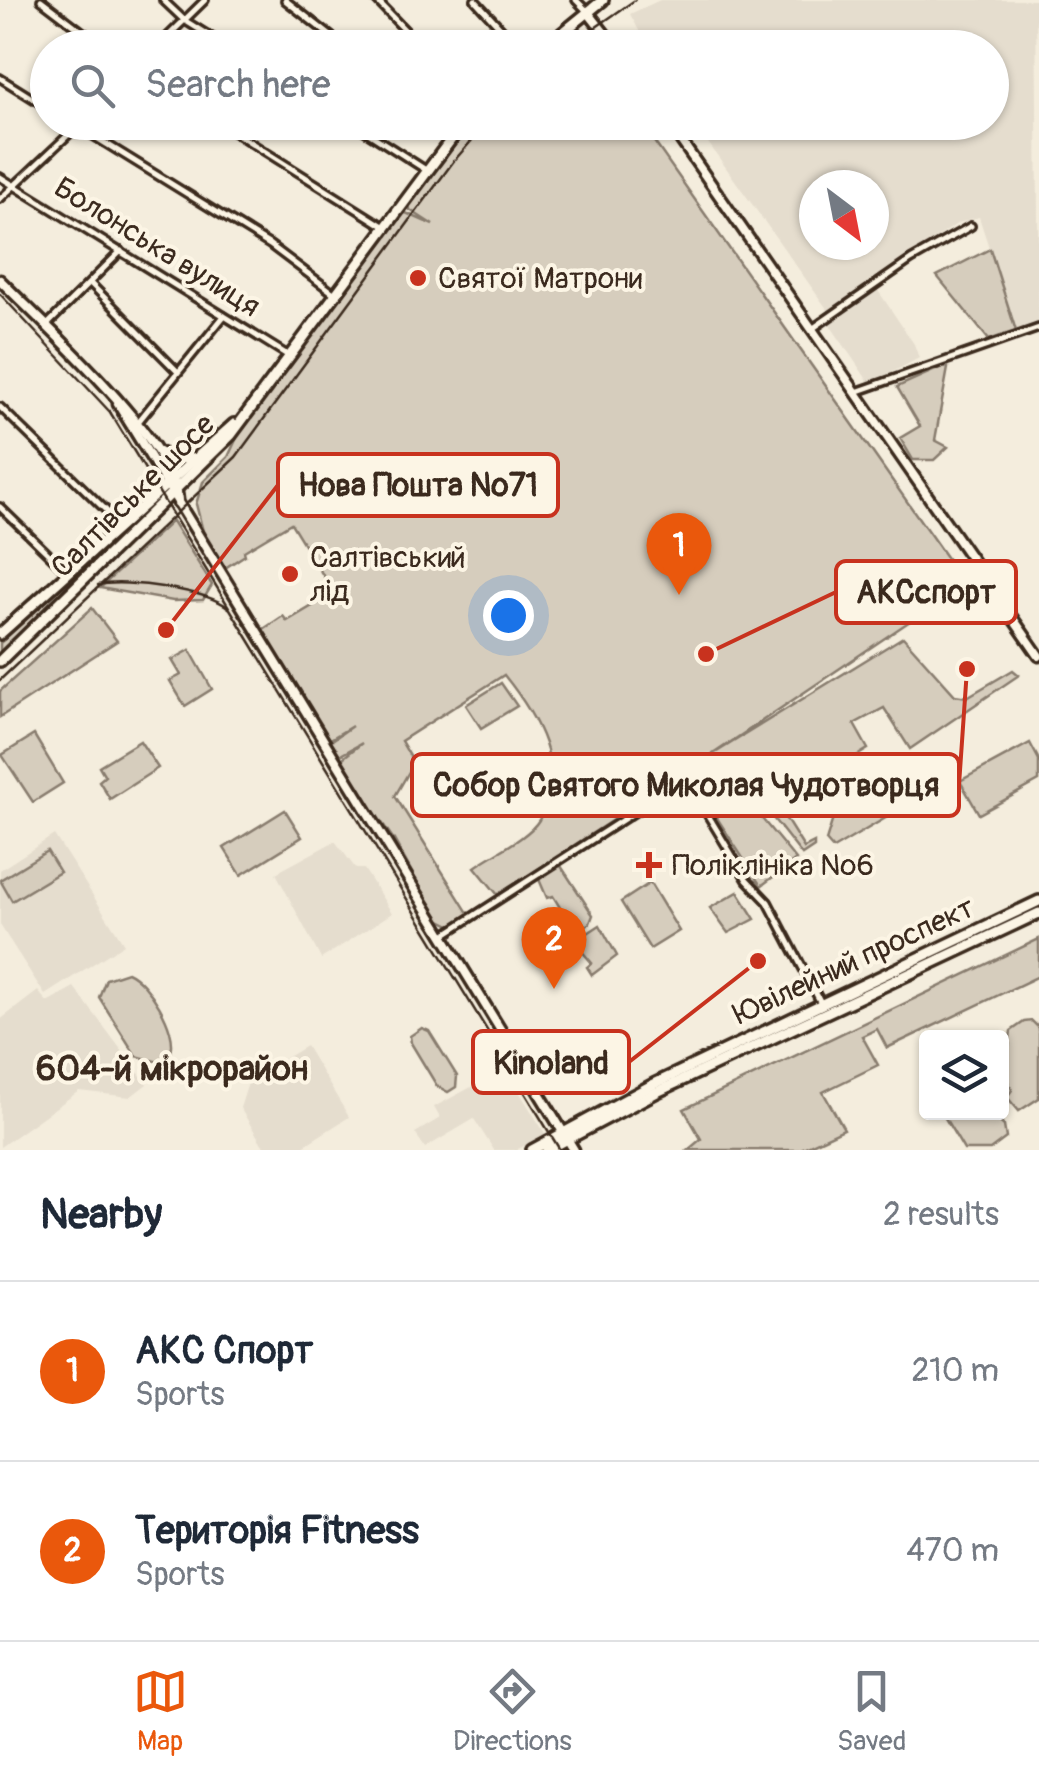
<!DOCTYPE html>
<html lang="en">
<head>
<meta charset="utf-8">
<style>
	body { margin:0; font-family:Pangolin,sans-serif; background:#f6f6f7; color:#1f2937 }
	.controls { position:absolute; right:30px; bottom:30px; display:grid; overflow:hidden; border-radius:10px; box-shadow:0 2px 8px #0004 }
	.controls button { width:90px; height:90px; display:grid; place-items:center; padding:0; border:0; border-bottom:2px solid #e0e1e3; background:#fff; color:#1f2937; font:50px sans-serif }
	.compass { position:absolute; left:799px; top:170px; width:90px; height:90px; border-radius:50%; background:#fff; box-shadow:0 2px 8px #0004; rotate:148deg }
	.you { position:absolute; left:508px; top:615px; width:35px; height:35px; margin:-25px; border:8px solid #fff; border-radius:50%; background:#1a73e8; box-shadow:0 0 0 15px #1a73e833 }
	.badge { display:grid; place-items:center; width:65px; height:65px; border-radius:50%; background:#ea580c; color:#fff; font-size:32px; font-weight:700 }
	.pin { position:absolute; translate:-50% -82px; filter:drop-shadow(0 2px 5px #0008) }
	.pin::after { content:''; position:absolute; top:52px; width:35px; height:30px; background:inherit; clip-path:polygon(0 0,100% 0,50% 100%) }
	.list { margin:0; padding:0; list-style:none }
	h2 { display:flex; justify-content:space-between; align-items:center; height:130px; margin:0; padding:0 40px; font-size:42px }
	h2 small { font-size:32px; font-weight:400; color:#747a83 }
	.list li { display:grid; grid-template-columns:65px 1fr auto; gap:30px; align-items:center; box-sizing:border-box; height:180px; padding:0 40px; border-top:2px solid #e0e1e3 }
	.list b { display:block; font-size:38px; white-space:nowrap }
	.list p { margin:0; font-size:32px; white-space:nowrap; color:#747a83 }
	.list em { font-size:32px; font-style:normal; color:#747a83 }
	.icon { flex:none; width:55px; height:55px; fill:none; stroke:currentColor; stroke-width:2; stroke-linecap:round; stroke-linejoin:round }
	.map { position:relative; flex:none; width:1039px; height:1150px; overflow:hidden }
	.search { position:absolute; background:#fff; box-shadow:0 2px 8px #0004; left:30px; right:30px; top:30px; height:110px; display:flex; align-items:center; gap:25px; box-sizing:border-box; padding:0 35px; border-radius:55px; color:#747a83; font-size:38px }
	.sheet { height:490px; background:#fff }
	nav { display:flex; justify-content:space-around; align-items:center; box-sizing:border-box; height:140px; border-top:2px solid #e0e1e3; background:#fff; font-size:28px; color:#747a83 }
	nav a { display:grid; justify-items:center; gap:5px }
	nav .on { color:#ea580c }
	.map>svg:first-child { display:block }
	.built { fill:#e5ddce; fill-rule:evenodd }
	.green { fill:#d6cdbd; stroke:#887c6e; stroke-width:2.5 }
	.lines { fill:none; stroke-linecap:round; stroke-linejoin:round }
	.minor-casing { stroke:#3b2a1e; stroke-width:12 }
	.secondary-casing { stroke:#3b2a1e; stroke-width:15 }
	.primary-casing { stroke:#3b2a1e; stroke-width:16 }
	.minor { stroke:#fcf5e5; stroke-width:5 }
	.secondary { stroke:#fcf5e5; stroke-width:8 }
	.primary { stroke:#fcf5e5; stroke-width:9 }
	.tram { stroke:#3b2a1e; stroke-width:2.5 }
	.poi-dot { fill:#c8321e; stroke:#fcf5e5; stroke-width:4 }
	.labels { text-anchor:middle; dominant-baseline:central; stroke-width:8; stroke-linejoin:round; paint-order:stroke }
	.street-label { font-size:30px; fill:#3b2a1e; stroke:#fcf5e5 }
	.poi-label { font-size:30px; fill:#3b2a1e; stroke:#fcf5e5; text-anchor:start }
	.quarter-label { font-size:35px; font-weight:bold; fill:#3b2a1e; stroke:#fcf5e5 }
	.leader { fill:none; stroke:#c8321e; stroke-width:4 }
	.callout-dot { fill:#c8321e; stroke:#fcf5e5; stroke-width:4 }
	.callout { fill:#fcf5e5; stroke:#c8321e; stroke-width:4 }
	.callout-label { font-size:32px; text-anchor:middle; font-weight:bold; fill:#3b2a1e }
</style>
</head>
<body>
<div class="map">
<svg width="1039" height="1150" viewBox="0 0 1039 1150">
	<rect width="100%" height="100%" fill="#f4eddd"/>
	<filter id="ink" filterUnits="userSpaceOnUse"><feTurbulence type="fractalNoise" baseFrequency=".01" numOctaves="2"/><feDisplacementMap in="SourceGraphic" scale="20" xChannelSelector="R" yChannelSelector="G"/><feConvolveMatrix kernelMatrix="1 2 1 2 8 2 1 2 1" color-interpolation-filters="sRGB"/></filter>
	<g filter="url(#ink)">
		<g class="built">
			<path d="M660,0h376l3,328 -21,8 -39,-119 -21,6 -128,90 -136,-190 298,-1v-74l-344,-1 -18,-33zM814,185h60v60h-60z"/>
			<path d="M877,289l37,55 5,14 -49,26 -42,-62z"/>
			<path d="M54,835l70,109 -79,51 -45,-70v-55z"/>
			<path d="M335,841l21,28h8l28,44 -71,46 -45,-86z"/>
			<path d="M74,987l73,97 -17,13 -51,-6 -79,56v-127l38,-29 9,11z"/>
			<path d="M306,1046l43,71 -52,33h-31l-26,-42 9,-28z"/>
			<path d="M505,1069l41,66 -30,15h-22l-20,-31 -49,29 -10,-15 25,-15 -6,-11z"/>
		</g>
		<g class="green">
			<path d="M473,123h168l324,461 -258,174 196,-121 52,58 12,2 46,-27 6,5 -109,74 -26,-41 -30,16 14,25 -91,56 27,43 10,-5v4l-12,8 -44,-56 24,-13 -9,-14 -33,20 56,68 -35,26 -68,-105 10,-8 -14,-3 -191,125 -23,-28c18,-13 53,-29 64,-47 30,-52 -3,-105 -35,-145l-103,66 13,22 -19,33 75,120 -17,10 -16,-8 -43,-78 -55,-79 23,-18 -25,14 -9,-14 24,-17 -25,15 -68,-109 24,-16 4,5 47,-28 -43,-70 -47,28 1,4 -20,13 -19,-25 -10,-39 7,-22 25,-25 13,-28 158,-215 7,-1 27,12 -23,-15 -1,-8z"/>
			<path d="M990,249l26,82 -27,9 -52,-64z"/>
			<path d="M944,366l4,2 -13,72 13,7 -14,13h-21l-13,-22 20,-12 -23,-39z"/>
			<path d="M148,504l4,6 -152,143v-10z"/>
			<path d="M172,521l40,64 -9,15 -30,1 -73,-13z"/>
			<path d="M92,608l25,33 -117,76v-26z"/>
			<path d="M190,650l22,39 -27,17 -15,-25 11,-6 -9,-15z"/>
			<path d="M501,683l16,23 -36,22 -15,-23z"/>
			<path d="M34,735l29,48 -30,19 -31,-47z"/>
			<path d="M140,741l18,27 -48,31 -11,-18 6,-5 -6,-10z"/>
			<path d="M1030,743l9,17v21l-60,33 -19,-33z"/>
			<path d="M906,758l7,11 -16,12 14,22 -78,46 -7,-8 10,-32 21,-17 7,2z"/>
			<path d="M285,810l17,27 -61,38 -17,-27z"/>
			<path d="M47,851l13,21 -48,29 -12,-21z"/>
			<path d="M559,863l34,52 -3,8 -15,9 -22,-36 -6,2 -9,-21z"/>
			<path d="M650,883l29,48 -29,18 -29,-47z"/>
			<path d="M738,892l17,27 -27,14 -18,-25z"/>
			<path d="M600,925l17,31 -25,19 -5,-8 5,-4 -18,-21z"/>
			<path d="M1039,939v37l-152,72 -10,-19 -15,7 16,29 -55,27 21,37 -45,21h-111l13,-11 -17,-30z"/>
			<path d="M127,972c21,9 51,58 44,80l-12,10 -23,-6 -37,-59 7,-18z"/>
			<path d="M1024,1022l8,-1 7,7v70l-20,13 -12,-14 5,-7 -10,-20v-23l7,-1 2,-15z"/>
			<path d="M422,1028l7,3 28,45 -1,11 -8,5 -11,-6 -26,-43 -1,-7z"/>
			<path d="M942,1113h48l14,13 2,12 -16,12h-26z"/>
		</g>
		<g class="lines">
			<g class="minor-casing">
				<g id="minor">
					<path d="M41,0l63,48"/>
					<path d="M163,0l21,20 45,28"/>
					<path d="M285,0l61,48"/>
					<path d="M376,0l46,48"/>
					<path d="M475,0l44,48"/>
					<path d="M576,0l11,11"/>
					<path d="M156,48l49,-48"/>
					<path d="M400,48l11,-12"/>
					<path d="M0,78l48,30"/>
					<path d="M71,122l199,123 65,49"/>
					<path d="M218,122l167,105"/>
					<path d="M351,122l75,48"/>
					<path d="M0,177l289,179"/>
					<path d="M0,199l82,-77"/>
					<path d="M90,283l88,89"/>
					<path d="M46,326l75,-75"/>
					<path d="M812,329l99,-69 60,-34"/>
					<path d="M856,392l183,-64"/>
					<path d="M0,407l119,116"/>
					<path d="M138,422l86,-106"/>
					<path d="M0,507l67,65"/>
					<path d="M444,935l242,-156 61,101 21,22 53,101"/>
				</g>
			</g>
			<g class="secondary-casing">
				<g id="secondary">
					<path d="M587,11l29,37"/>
					<path d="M668,122l371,534"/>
					<path d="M0,280c42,43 180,166 178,223"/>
					<path d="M118,404l456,746"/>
					<path d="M161,453l14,7 19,-2"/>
				</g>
			</g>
			<g class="primary-casing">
				<g id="primary">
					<path d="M544,48l59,-48"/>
					<path d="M0,634l234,-210"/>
					<path d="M0,661l231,-226 233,-313"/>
					<path d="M532,1150l122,-66 385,-183"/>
					<path d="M547,1150l110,-58 382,-179"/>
				</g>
			</g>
			<use href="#minor" class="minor"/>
			<use href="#secondary" class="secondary"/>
			<use href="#primary" class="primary"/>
			<g class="tram">
				<path d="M566,48l69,-48"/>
				<path d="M0,294l110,118 450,738"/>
				<path d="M98,585c28,-6 109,5 131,23"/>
				<path d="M0,680l236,-223 217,-295 35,-40"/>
			</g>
		</g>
	</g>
	<g class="poi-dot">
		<circle cx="418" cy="278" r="10"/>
		<circle cx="290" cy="574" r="10"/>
		<path d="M644 850h10v10h10v10h-10v10h-10v-10h-10v-10h10z"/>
	</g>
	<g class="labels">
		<g class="street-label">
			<text transform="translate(157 247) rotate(32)">Болонська вулиця</text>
			<text transform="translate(133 496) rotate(-45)">Салтівське шосе</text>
			<text transform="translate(854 961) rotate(-25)">Ювілейний проспект</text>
		</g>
		<g class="poi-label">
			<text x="438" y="278">Святої Матрони</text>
			<text x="310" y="557">Салтівський<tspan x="310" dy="34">лід</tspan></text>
			<text x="672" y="865">Поліклініка №6</text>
		</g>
		<g class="quarter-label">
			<text x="172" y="1069">604-й мікрорайон</text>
		</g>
	</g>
	<path class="leader" d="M166 630L278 485M706 654L836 592M967 669L959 785M758 961L629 1062"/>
	<g class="callout-dot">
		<circle cx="166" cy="630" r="10"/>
		<circle cx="706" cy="654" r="10"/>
		<circle cx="967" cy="669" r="10"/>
		<circle cx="758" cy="961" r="10"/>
	</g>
	<g class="callout">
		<rect x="278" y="454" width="280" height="62" rx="10"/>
		<rect x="836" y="561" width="180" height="62" rx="10"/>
		<rect x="412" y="754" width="547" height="62" rx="10"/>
		<rect x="473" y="1031" width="156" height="62" rx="10"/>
	</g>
	<g class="callout-label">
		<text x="418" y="496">Нова Пошта №71</text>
		<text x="926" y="603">АКСспорт</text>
		<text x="686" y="796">Собор Святого Миколая Чудотворця</text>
		<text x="551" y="1074">Kinoland</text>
	</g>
</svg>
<div class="controls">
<button><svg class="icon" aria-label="layers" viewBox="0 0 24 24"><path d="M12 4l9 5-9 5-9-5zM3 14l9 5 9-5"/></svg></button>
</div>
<svg class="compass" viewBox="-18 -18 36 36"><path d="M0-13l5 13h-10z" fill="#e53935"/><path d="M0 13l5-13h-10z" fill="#747a83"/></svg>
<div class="you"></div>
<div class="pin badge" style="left:679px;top:595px">1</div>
<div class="pin badge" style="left:554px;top:989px">2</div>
<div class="search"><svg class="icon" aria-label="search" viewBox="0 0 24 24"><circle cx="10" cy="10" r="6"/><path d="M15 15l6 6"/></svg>Search here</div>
</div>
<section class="sheet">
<h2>Nearby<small>2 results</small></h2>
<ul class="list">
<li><span class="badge">1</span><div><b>АКС Спорт</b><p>Sports</p></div><em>210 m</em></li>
<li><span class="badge">2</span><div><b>Територія Fitness</b><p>Sports</p></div><em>470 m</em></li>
</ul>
</section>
<nav>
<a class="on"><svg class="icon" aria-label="map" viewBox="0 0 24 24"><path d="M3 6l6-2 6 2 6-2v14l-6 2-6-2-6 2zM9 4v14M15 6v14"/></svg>Map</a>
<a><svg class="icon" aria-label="directions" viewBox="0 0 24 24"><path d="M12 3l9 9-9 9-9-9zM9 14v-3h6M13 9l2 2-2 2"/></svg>Directions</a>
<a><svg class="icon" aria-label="saved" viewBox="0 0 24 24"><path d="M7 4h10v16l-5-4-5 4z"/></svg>Saved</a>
</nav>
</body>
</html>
